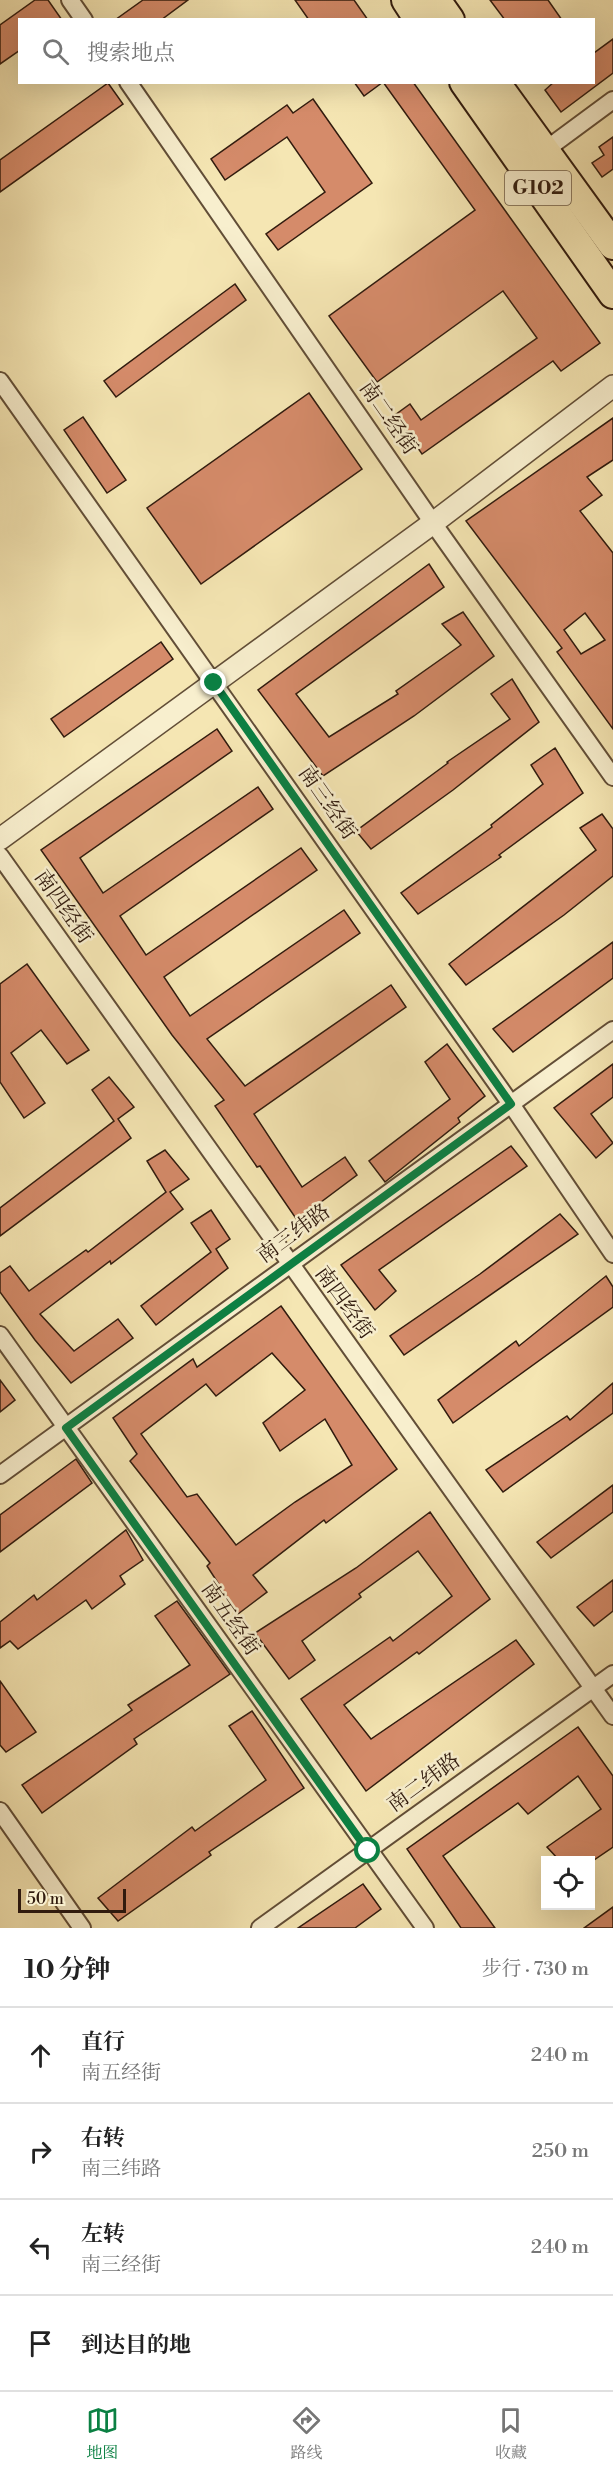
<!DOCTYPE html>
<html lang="zh">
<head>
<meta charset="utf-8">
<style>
	body { margin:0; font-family:"Libre Bodoni","Noto Serif SC",serif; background:#f6f6f6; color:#222 }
	.controls { position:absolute; right:18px; bottom:18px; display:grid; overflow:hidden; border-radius:0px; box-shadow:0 6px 24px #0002 }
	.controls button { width:54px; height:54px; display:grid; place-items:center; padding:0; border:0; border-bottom:2px solid #e0e0e0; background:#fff; color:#222; font:30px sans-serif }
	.scale { position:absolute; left:18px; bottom:15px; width:108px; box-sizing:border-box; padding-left:6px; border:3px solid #311b0e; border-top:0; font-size:16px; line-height:21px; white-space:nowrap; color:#311b0e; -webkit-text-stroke:4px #f8efce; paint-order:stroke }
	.stop { position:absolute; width:18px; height:18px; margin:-14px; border:4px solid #0b8043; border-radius:50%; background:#fff }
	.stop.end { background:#0b8043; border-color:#fff; box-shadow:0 2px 6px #0008 }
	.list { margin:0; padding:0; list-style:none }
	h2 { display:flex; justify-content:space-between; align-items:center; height:78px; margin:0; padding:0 24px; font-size:26px }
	h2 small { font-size:20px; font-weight:400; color:#767676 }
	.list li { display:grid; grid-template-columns:39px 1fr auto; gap:18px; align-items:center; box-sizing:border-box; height:96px; padding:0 24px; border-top:2px solid #e0e0e0 }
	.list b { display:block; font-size:22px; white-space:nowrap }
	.list p { margin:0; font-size:20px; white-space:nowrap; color:#767676 }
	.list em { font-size:20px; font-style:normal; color:#767676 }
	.icon { flex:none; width:33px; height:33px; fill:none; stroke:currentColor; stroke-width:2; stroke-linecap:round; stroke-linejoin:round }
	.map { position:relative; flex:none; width:613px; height:1928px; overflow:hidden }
	.search { position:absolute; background:#fff; box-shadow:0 6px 24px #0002; left:18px; right:18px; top:18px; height:66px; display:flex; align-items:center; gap:15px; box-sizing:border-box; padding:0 21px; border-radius:0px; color:#767676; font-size:22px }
	.sheet { height:462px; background:#fff }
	nav { display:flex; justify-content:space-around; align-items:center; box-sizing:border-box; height:84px; border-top:2px solid #e0e0e0; background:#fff; font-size:16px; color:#767676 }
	nav a { display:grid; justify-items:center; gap:3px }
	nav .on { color:#0b8043 }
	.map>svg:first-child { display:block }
	.building { fill:#d58b6a; stroke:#311b0e; stroke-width:1.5; fill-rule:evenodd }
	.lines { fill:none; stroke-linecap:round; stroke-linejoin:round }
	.minor-casing { stroke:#624e37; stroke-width:20 }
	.tertiary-casing { stroke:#624e37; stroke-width:24 }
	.trunk-casing { stroke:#311b0e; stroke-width:32 }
	.minor { stroke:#f8efce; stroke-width:16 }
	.tertiary { stroke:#f8efce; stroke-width:21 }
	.trunk { stroke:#f5e6b3; stroke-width:28 }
	.route { stroke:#0b8043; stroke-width:8 }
	.labels { text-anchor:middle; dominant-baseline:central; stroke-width:5; stroke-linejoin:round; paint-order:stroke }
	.shield { fill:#f8efce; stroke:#6d5b48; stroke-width:1.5 }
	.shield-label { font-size:20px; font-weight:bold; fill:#311b0e }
	.street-label { font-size:21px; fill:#311b0e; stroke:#f8efce }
</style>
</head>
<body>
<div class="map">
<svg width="613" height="1928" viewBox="0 0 613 1928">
	<rect width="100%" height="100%" fill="#f5e6b3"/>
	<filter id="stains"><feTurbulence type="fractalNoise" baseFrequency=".00333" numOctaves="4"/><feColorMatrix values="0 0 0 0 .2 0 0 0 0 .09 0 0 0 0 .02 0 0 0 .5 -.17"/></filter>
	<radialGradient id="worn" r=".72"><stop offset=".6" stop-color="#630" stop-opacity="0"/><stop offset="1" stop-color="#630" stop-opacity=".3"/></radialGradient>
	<g class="building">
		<path d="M35,0h13l14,20h-42v30l-20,14v-39z"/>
		<path d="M143,0h45l-27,20h-46z"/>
		<path d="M295,0h59l14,20h-59z"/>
		<path d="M490,0h58l14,20h-57z"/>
		<path d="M613,39v34l-52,39 -16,-22 9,-8h40v-29z"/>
		<path d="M354,82h29l-19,14z"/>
		<path d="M383,82h30l187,261 -39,28 -8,-10 -131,93 -27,-39 15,-11 11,16 116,-82 -34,-47 -126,91 -48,-66 146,-106z"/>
		<path d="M108,83l15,21 -123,88v-32z"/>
		<path d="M313,99l59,84 -94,67 -12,-16 59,-42 -38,-55 -62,43 -14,-21 76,-54 6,8z"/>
		<path d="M613,137v32l-11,8 -10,-14 12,-8 -5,-8z"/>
		<path d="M235,284l11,16 -130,97 -12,-16z"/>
		<path d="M309,393l53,76 -161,115 -54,-76z"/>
		<path d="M83,417l43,63 -19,13 -43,-63z"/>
		<path d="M613,418v42l-26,17 15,18 -22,16 33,42v176l-56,-77 5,-4 -96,-127zM585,613l20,27 -24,14 -17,-24z"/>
		<path d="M429,564l15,23 -148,107 33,43 69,-43 -2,-3 65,-46 -19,-21 21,-12 31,44 -80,60 -91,60 -65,-86z"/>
		<path d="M161,642l12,17 -109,78 -13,-18z"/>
		<path d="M512,679l27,43 -86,68 -82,59 -15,-18 92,-68 -1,-1 63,-43 -19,-25z"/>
		<path d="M217,729l15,22 -152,107 23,35 155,-106 15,22 -153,107 26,39 155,-107 16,22 -153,107 26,39 154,-106 16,23 -153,106 38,47 146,-101 15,22 -152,107 48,73 43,-30 12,18 -60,45 -37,-54 -3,1 -42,-61 9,-6 -52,-65 -131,-185z"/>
		<path d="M555,748l28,45 -84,62 2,2 -83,57 -17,-21 91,-66 -1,-2 52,-41 -12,-19z"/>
		<path d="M602,814l11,15v47l-49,39 -98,70 -17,-21 147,-114 -16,-22z"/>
		<path d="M613,942v36l-100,74 -20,-23z"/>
		<path d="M27,964l62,86 -22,14 -26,-34 -30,23 34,50 -21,15 -24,-36v-98z"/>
		<path d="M447,1044l38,52 -27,22 2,4 -75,60 -16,-21 81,-62 -25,-37z"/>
		<path d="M613,1064v33l-22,17 22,29 -17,15 -42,-50z"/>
		<path d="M109,1077l25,30 -16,12 13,19 -131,98v-28l114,-87 -22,-31z"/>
		<path d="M511,1146l16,20 -148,104 17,21 -21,19 -34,-45z"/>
		<path d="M165,1150l24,29 -19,13 13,17 -72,55 -1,-3 -70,53 34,37 44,-32 15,19 -62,45 -36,-43 -35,-48v-19l10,-7 19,25 57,-41 2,2 78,-60 -19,-31z"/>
		<path d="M211,1210l19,29 -14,10 12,19 -72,57 -15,-19 70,-54 -20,-29z"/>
		<path d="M560,1214l18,20 -174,121 -14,-19 90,-62z"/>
		<path d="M606,1276l7,11v20l-160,116 -15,-23 78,-59 3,5z"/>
		<path d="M281,1306l116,163 -71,54 -2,-3 -71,55 14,17 -29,22 -31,-48 3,-3 -80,-102 7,-7 -24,-36 80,-59 4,8zM272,1353l33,37 -42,33 17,28 45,-32 27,46 -57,37 -59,43 -39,-51 -10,3 -46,-63 65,-50 10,12z"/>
		<path d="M0,1380l15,20 -15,12z"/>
		<path d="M613,1383v30l-110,79 -17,-22 81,-54 3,4z"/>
		<path d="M76,1459l16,24 -92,69v-37z"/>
		<path d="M613,1485v27l-62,46 -14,-16z"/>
		<path d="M430,1512l60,87 -71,55 -2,-2 -73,53 27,34 145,-99 18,24 -168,127 -65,-92 89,-62 3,4 59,-45 -34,-45 -59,43 2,3 -59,44 13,19 -26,19 -34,-46 101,-65z"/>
		<path d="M126,1530l17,30 -23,16 5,8 -33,25 -6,-9 -68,49 -8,-8 -10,7v-26l34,-27 3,5z"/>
		<path d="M613,1580v31l-19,15 -17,-19z"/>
		<path d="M177,1601l53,73 -96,65 3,5 -95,69 -20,-28 110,-75 -4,-5 62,-40 -35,-49z"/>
		<path d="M0,1681l36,51 -30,20 -6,-7z"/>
		<path d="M252,1711l52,77 -95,64 2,3 -93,66 -20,-23 94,-71 3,4 71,-51 -37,-54z"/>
		<path d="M578,1727l35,49v71l-19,13h-35l-12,-13 54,-38 -23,-33 -50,38 -10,-11 -75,53 52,72h-34l-54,-79z"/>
		<path d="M363,1884l18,25 -26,19h-57z"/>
		<path d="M613,1907v21h-29z"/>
	</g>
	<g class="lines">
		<g class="minor-casing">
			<g id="minor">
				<path d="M70,0l14,20"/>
				<path d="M128,82l305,441 180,254"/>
				<path d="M544,151l69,-51"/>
				<path d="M0,381l511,723 102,150"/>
				<path d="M0,856l613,860"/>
				<path d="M0,1335l425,593"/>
				<path d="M0,1475l613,-445"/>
				<path d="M0,1811l82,117"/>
				<path d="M260,1928l353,-254"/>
			</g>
		</g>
		<g class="tertiary-casing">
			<path id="tertiary" d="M0,839l433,-316 180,-137"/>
		</g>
		<g class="trunk-casing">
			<g id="trunk">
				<path d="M406,0l13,20"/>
				<path d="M436,0l14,20"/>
				<path d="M464,82l149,212"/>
				<path d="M495,82l118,163"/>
			</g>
		</g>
		<use href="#minor" class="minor"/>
		<use href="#tertiary" class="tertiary"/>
		<use href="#trunk" class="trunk"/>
	</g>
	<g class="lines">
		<path class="route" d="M214,683l297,421 -445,324 302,423"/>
	</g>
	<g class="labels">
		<rect class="shield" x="505" y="171" width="66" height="34" rx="4.5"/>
		<g class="shield-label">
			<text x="538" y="188">G102</text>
		</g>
		<g class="street-label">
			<text transform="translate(388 418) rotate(55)">南二经街</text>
			<text transform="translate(327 803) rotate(55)">南三经街</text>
			<text transform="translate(63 907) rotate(55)">南四经街</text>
			<text transform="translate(294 1234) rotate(-36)">南三纬路</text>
			<text transform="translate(344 1303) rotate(54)">南四经街</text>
			<text transform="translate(230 1619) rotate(55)">南五经街</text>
			<text transform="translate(424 1783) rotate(-36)">南二纬路</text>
		</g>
	</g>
	<rect width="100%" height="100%" filter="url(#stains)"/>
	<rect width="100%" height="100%" fill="url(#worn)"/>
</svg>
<div class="controls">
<button><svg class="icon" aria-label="locate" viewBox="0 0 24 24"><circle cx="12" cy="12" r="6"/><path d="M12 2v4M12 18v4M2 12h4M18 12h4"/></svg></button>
</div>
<div class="scale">50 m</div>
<div class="stop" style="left:368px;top:1851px"></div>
<div class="stop end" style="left:214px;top:683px"></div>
<div class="search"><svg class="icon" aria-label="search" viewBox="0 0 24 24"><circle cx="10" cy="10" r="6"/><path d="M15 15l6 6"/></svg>搜索地点</div>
</div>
<section class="sheet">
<h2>10 分钟<small>步行 · 730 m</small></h2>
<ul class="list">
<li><svg class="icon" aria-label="ahead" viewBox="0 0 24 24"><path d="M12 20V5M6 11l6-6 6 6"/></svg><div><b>直行</b><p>南五经街</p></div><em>240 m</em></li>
<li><svg class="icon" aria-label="right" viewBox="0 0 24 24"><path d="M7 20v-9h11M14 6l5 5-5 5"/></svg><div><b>右转</b><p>南三纬路</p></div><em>250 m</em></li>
<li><svg class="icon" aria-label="left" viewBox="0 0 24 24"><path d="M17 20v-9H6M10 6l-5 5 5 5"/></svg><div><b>左转</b><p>南三经街</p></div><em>240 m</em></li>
<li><svg class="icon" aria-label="arrive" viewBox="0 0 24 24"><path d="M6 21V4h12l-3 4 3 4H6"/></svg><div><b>到达目的地</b></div></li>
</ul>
</section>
<nav>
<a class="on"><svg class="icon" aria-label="map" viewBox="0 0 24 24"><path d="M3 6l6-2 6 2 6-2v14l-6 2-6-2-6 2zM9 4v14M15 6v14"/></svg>地图</a>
<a><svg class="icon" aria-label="directions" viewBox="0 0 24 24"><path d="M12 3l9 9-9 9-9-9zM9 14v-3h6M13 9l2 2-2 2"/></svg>路线</a>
<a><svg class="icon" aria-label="saved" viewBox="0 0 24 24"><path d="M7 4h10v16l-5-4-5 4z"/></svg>收藏</a>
</nav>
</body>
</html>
